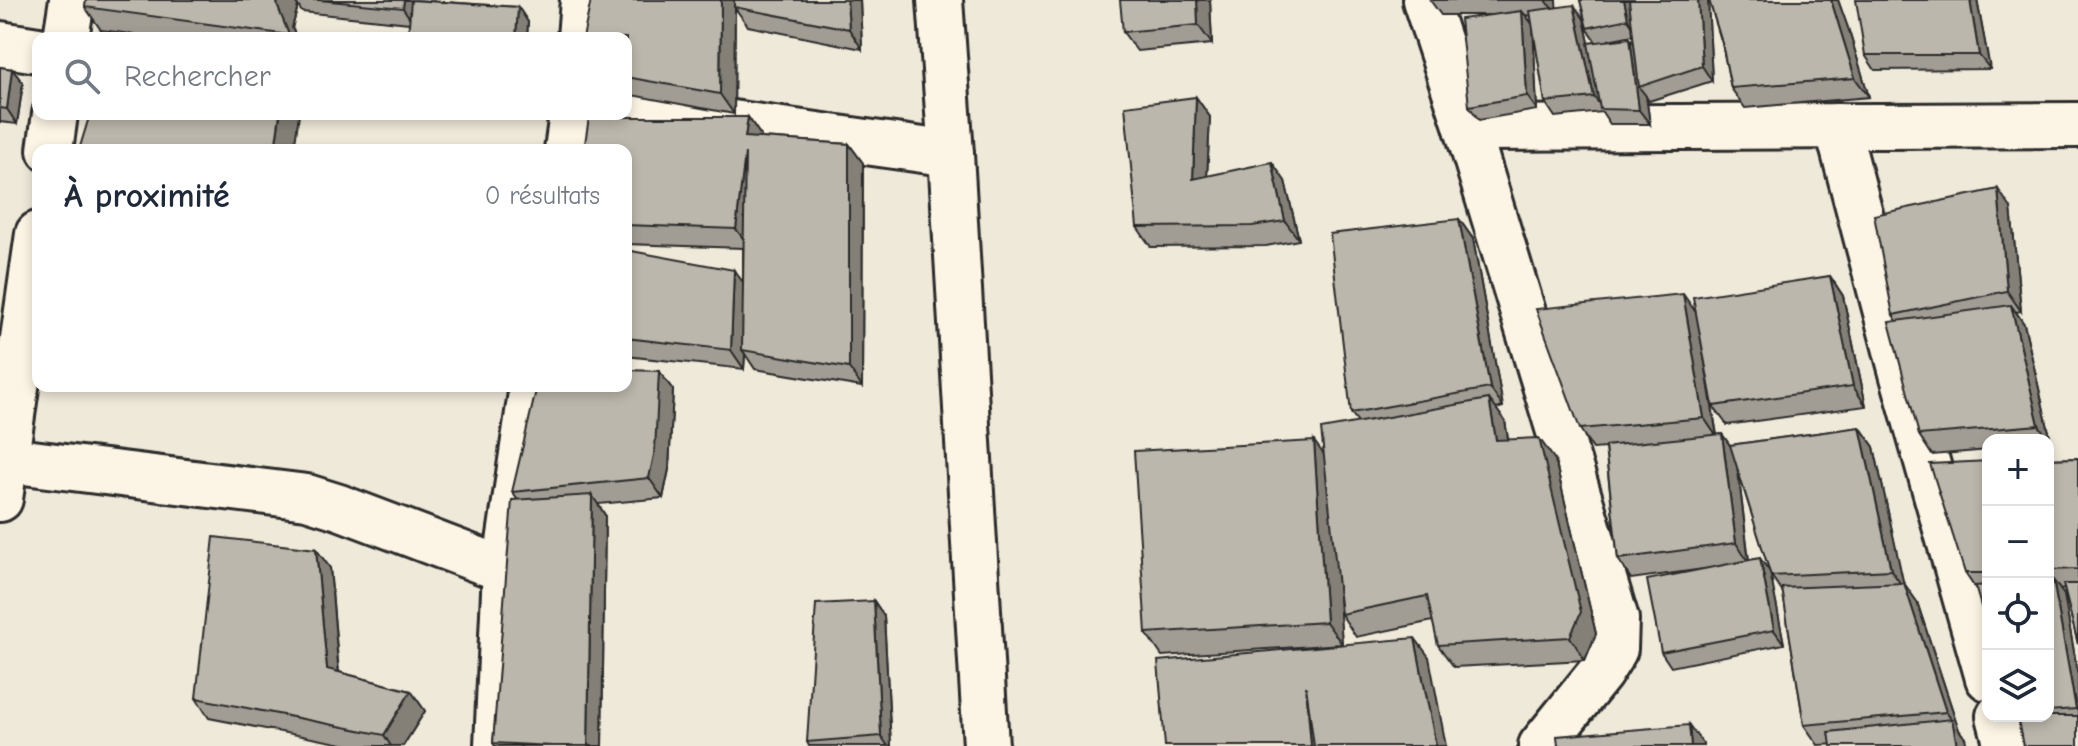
<!DOCTYPE html>
<html lang="fr">
<head>
<meta charset="utf-8">
<style>
	body { margin:0; font-family:"Comic Neue",sans-serif; background:#f6f6f7; color:#1f2937 }
	.controls { position:absolute; right:24px; bottom:24px; display:grid; overflow:hidden; border-radius:16px; box-shadow:0 4px 12px #0003 }
	.controls button { width:72px; height:72px; display:grid; place-items:center; padding:0; border:0; border-bottom:2px solid #e0e1e3; background:#fff; color:#1f2937; font:40px sans-serif }
	.list { margin:0; padding:0; list-style:none }
	h2 { display:flex; justify-content:space-between; align-items:center; height:104px; margin:0; padding:0 32px; font-size:34px }
	h2 small { font-size:26px; font-weight:400; color:#747a83 }
	.icon { flex:none; width:44px; height:44px; fill:none; stroke:currentColor; stroke-width:2; stroke-linecap:round; stroke-linejoin:round }
	.map { position:relative; flex:none; width:2078px; height:746px; overflow:hidden }
	.search { position:absolute; background:#fff; box-shadow:0 4px 12px #0003; left:32px; top:32px; width:600px; height:88px; display:flex; align-items:center; gap:20px; box-sizing:border-box; padding:0 28px; border-radius:16px; color:#747a83; font-size:30px }
	.panel { position:absolute; background:#fff; box-shadow:0 4px 12px #0003; left:32px; top:144px; width:600px; height:248px; border-radius:16px }
	.map>svg:first-child { display:block }
	.lines { fill:none; stroke-linecap:round; stroke-linejoin:round }
	.minor-casing { stroke:#2b2b2b; stroke-width:50 }
	.minor { stroke:#fcf5e5; stroke-width:44 }
	.wall { fill:#a29d94; stroke:#2b2b2b; stroke-width:2; fill-rule:evenodd }
	.shaded-wall { fill:#848078; stroke:#2b2b2b; stroke-width:2 }
	.building { fill:#bcb7ac; stroke:#2b2b2b; stroke-width:2 }
</style>
</head>
<body>
<div class="map">
<svg width="2078" height="746" viewBox="0 0 2078 746">
	<rect width="100%" height="100%" fill="#efe9da"/>
	<filter id="ink" filterUnits="userSpaceOnUse"><feTurbulence type="fractalNoise" baseFrequency=".0125" numOctaves="2"/><feDisplacementMap in="SourceGraphic" scale="16" xChannelSelector="R" yChannelSelector="G"/><feConvolveMatrix kernelMatrix="1 2 1 2 8 2 1 2 1" color-interpolation-filters="sRGB"/></filter>
	<g filter="url(#ink)">
		<g class="lines">
			<g class="minor-casing">
				<g id="minor">
					<path d="M940,0l11,154 35,592"/>
					<path d="M1425,0l42,128 149,491 -1,30 -15,24 -59,73"/>
					<path d="M66,38l6,-38"/>
					<path d="M580,38l3,-38"/>
					<path d="M0,44l38,6"/>
					<path d="M626,108l325,46"/>
					<path d="M1837,126l65,247 86,305"/>
					<path d="M1467,128l611,-3"/>
					<path d="M50,150l5,-36"/>
					<path d="M567,150l5,-36"/>
					<path d="M0,459l307,38 32,10 166,63"/>
					<path d="M0,499l38,-265"/>
					<path d="M1999,716l8,30"/>
					<path d="M497,746l8,-176 27,-184"/>
				</g>
			</g>
			<use href="#minor" class="minor"/>
		</g>
		<g class="wall">
			<path d="M86,0h331l101,7 10,15 -1,16h-119l1,-15 -107,-11 -4,-6 -6,22 5,10h-136l-60,-8 -16,-23z"/>
			<path d="M591,0h269l2,49 -114,-23 -13,-18 -1,106 -108,-20v-56z"/>
			<path d="M1210,0l2,44 -75,7 -14,-19z"/>
			<path d="M1430,0h126v7l28,12 5,24 7,-1 -9,-14 -7,-28h128l4,81 -63,20 -3,-4 4,27h-40l-8,-12 -47,5 -10,-15 -12,-76 4,84 -58,10 -10,-14 20,-91h-48zM1526,15l5,1 2,9zM1633,35l1,9 -26,-4z"/>
			<path d="M1709,0h129l10,28 21,69 -124,11 -14,-20 -9,-45z"/>
			<path d="M1977,0l13,69 -115,1 -10,-15z"/>
			<path d="M0,67l12,2 11,14 -6,41 -17,-2z"/>
			<path d="M1196,97l14,20 -3,59 78,5 14,59 -33,6 -115,1 -14,-20z"/>
			<path d="M748,117l13,19v2l88,6 14,19 -1,224 -107,-18 -10,-15 -1,15 -118,-13v-106l117,32v-34l-117,-4v-94z"/>
			<path d="M2011,208l10,103 -5,1 8,12 28,121h-4v-5h-60v10l-56,5 -13,-20 -22,-114 -4,-6z"/>
			<path d="M1459,219l14,20 30,168 -7,2 9,12 3,18 47,21 41,174 -11,26 -131,7 -16,-22 -5,-24 -77,16 -15,-23 -3,-20 4,50 -180,12 -16,-23 178,-179 34,-32 -7,-9z"/>
			<path d="M1830,276l13,20 23,110 -139,19 -14,-19 -11,-59 15,88 5,-1 8,11 130,-18 14,20 29,136 14,19 42,128 6,8 -147,7 -14,-20 -21,-132 -13,-19 14,70 -113,23 -10,-15 43,-83 -73,10 -13,-20 -13,-111 -12,1 -13,-20 116,-117zM1738,471l32,101 -21,-12z"/>
			<path d="M659,371l14,19 -4,79 -6,29 -65,6 7,11 -3,231h-107l-2,-3 24,-244 -5,-7z"/>
			<path d="M2078,458v186l-14,-55 -4,1 4,5 14,80v71l-60,-23 -4,-7h34v-257z"/>
			<path d="M1988,461v169l-11,-39 -12,-18z"/>
			<path d="M316,549l14,19 9,104 72,19 14,20 -22,35h-50l-144,-28 -13,-20z"/>
			<path d="M874,601l10,15 7,130h-82l-2,-4z"/>
		</g>
		<g class="shaded-wall">
			<path d="M278,0h16l4,6 -6,22 5,10h-6l-2,-3 -12,-30z"/>
			<path d="M404,0h13l-4,23 -10,-15z"/>
			<path d="M721,0h14l-1,114 -14,-20z"/>
			<path d="M847,0h13l2,49 -13,-20z"/>
			<path d="M1197,0h13l2,44 -14,-19z"/>
			<path d="M1546,0h10l1,16z"/>
			<path d="M1624,0h7l7,33 -10,-14z"/>
			<path d="M1698,0h10l4,81 -10,-15z"/>
			<path d="M1831,0h7l10,28 21,69 -14,-19z"/>
			<path d="M1970,0h7l13,69 -11,-14z"/>
			<path d="M1574,5l10,14 19,90 -9,-12z"/>
			<path d="M518,7l10,15 -1,16h-11z"/>
			<path d="M1522,11l11,14 4,85 -10,-14z"/>
			<path d="M1630,38l10,14 -1,35 7,9 4,28 -11,-14z"/>
			<path d="M12,69l11,14 -6,41 -10,-15z"/>
			<path d="M1196,97l14,20 -4,82 -13,-20z"/>
			<path d="M280,114h19l-5,36h-19z"/>
			<path d="M748,117l13,19 -2,21 -14,-20z"/>
			<path d="M849,144l14,19 -1,224 -13,-19z"/>
			<path d="M745,153l5,95 -14,-19z"/>
			<path d="M1272,162l13,19 14,59 -14,-19z"/>
			<path d="M1998,189l13,19 10,103 -14,-20z"/>
			<path d="M1459,219l14,20 30,168 -13,-19z"/>
			<path d="M734,270l14,19 -6,61 3,4 -1,15 -13,-19z"/>
			<path d="M1830,276l13,20 23,110 -13,-20z"/>
			<path d="M1683,294l14,20 20,123 -13,-19z"/>
			<path d="M2011,305l13,19 28,121 -13,-20z"/>
			<path d="M659,371l14,19 -4,79 -6,29 -14,-20z"/>
			<path d="M1489,399l16,22 7,42 -16,-23z"/>
			<path d="M1860,427l14,20 31,143 -14,-20z"/>
			<path d="M1722,434l14,20 13,109 -13,-20z"/>
			<path d="M1539,438l16,22 41,174 -11,26 -15,-23z"/>
			<path d="M1314,441l16,22 12,181 -16,-22z"/>
			<path d="M592,495l13,20 -3,231h-14z"/>
			<path d="M316,549l14,19 10,121 -13,-20z"/>
			<path d="M1760,558l10,14 14,72 -10,-14z"/>
			<path d="M2053,580l11,15 14,80v36l-2,-2z"/>
			<path d="M1904,583l13,19 42,128 6,8 2,8h-10l-5,-26 -6,-8z"/>
			<path d="M874,601l10,15 7,130h-3l-7,-10z"/>
			<path d="M1415,638l14,19 17,89h-10z"/>
			<path d="M1306,686l17,60h-12z"/>
			<path d="M411,691l14,20 -22,35h-12l-7,-11z"/>
			<path d="M1689,725l14,19v2h-12z"/>
		</g>
		<g class="building">
			<path d="M86,0h192l-1,5 12,30 -204,-28z"/>
			<path d="M319,0h85l-1,8z"/>
			<path d="M411,0l107,7 -2,31h-108z"/>
			<path d="M591,0h130l-1,94 -94,-17v-39h-43z"/>
			<path d="M734,0h113l2,29 -115,-22z"/>
			<path d="M1120,0h77l1,25 -75,7z"/>
			<path d="M1580,0h44l4,19 -41,9z"/>
			<path d="M1629,0h69l4,66 -63,21z"/>
			<path d="M1709,0h122l24,78 -124,10 -9,-45z"/>
			<path d="M1856,0h114l9,55h-114z"/>
			<path d="M1574,5l20,92 -49,5 -15,-91z"/>
			<path d="M1522,11l5,85 -58,10 -9,-87z"/>
			<path d="M1630,38l9,72 -39,-1 -12,-66z"/>
			<path d="M0,67l12,2 -5,40 -7,-1z"/>
			<path d="M1196,97l-3,82 79,-17 13,59 -33,5 -115,1 -12,-121z"/>
			<path d="M90,114h190l-5,36h-196z"/>
			<path d="M589,117h159l-3,20 104,7v224l-107,-18 3,-197 -9,76 -110,-4v-75h-42z"/>
			<path d="M1998,189l9,102 -114,24 -19,-100z"/>
			<path d="M1459,219l31,169 -139,25 -21,-179z"/>
			<path d="M626,250l108,20 -3,80 -105,-12z"/>
			<path d="M1830,276l23,110 -140,20 -20,-109z"/>
			<path d="M1683,294l21,124 -124,11 -44,-120z"/>
			<path d="M2011,305l28,120 -120,10 -30,-113z"/>
			<path d="M626,370l33,1 -4,79 -6,28 -137,14 25,-106h89z"/>
			<path d="M1489,399l7,41 43,-2 42,174 -11,25 -132,8 -11,-49 -86,18 -20,-185z"/>
			<path d="M1860,427l31,143 -120,6 -41,-131z"/>
			<path d="M1722,434l14,109 -118,16 -13,-113z"/>
			<path d="M1314,441l12,181 -180,11 -12,-182z"/>
			<path d="M2078,458v111l-30,1v-111z"/>
			<path d="M1988,461v112h-23l-35,-109z"/>
			<path d="M592,495l-4,251h-35l-60,-3 19,-243z"/>
			<path d="M214,537l102,12 11,120 84,22 -27,44 -188,-37z"/>
			<path d="M1760,558l14,72 -113,22 -14,-72z"/>
			<path d="M2053,580l23,129 -28,2v-130z"/>
			<path d="M1904,583l42,129 -142,13 -22,-137z"/>
			<path d="M2063,584h15v60z"/>
			<path d="M1988,585v45l-13,-44z"/>
			<path d="M874,601l7,135 -74,6 9,-138z"/>
			<path d="M1415,638l21,108h-122l-8,-60 5,60h-146l-7,-85z"/>
			<path d="M2017,716h61v30h-55z"/>
			<path d="M1952,719l5,27h-126l-2,-14z"/>
			<path d="M1689,725l2,21h-133l-1,-10z"/>
		</g>
	</g>
</svg>
<div class="controls">
<button>+</button>
<button>−</button>
<button><svg class="icon" aria-label="locate" viewBox="0 0 24 24"><circle cx="12" cy="12" r="6"/><path d="M12 2v4M12 18v4M2 12h4M18 12h4"/></svg></button>
<button><svg class="icon" aria-label="layers" viewBox="0 0 24 24"><path d="M12 4l9 5-9 5-9-5zM3 14l9 5 9-5"/></svg></button>
</div>
<div class="search"><svg class="icon" aria-label="search" viewBox="0 0 24 24"><circle cx="10" cy="10" r="6"/><path d="M15 15l6 6"/></svg>Rechercher</div>
<section class="panel">
<h2>À proximité<small>0 résultats</small></h2>
<ul class="list">
</ul>
</section>
</div>
</body>
</html>
